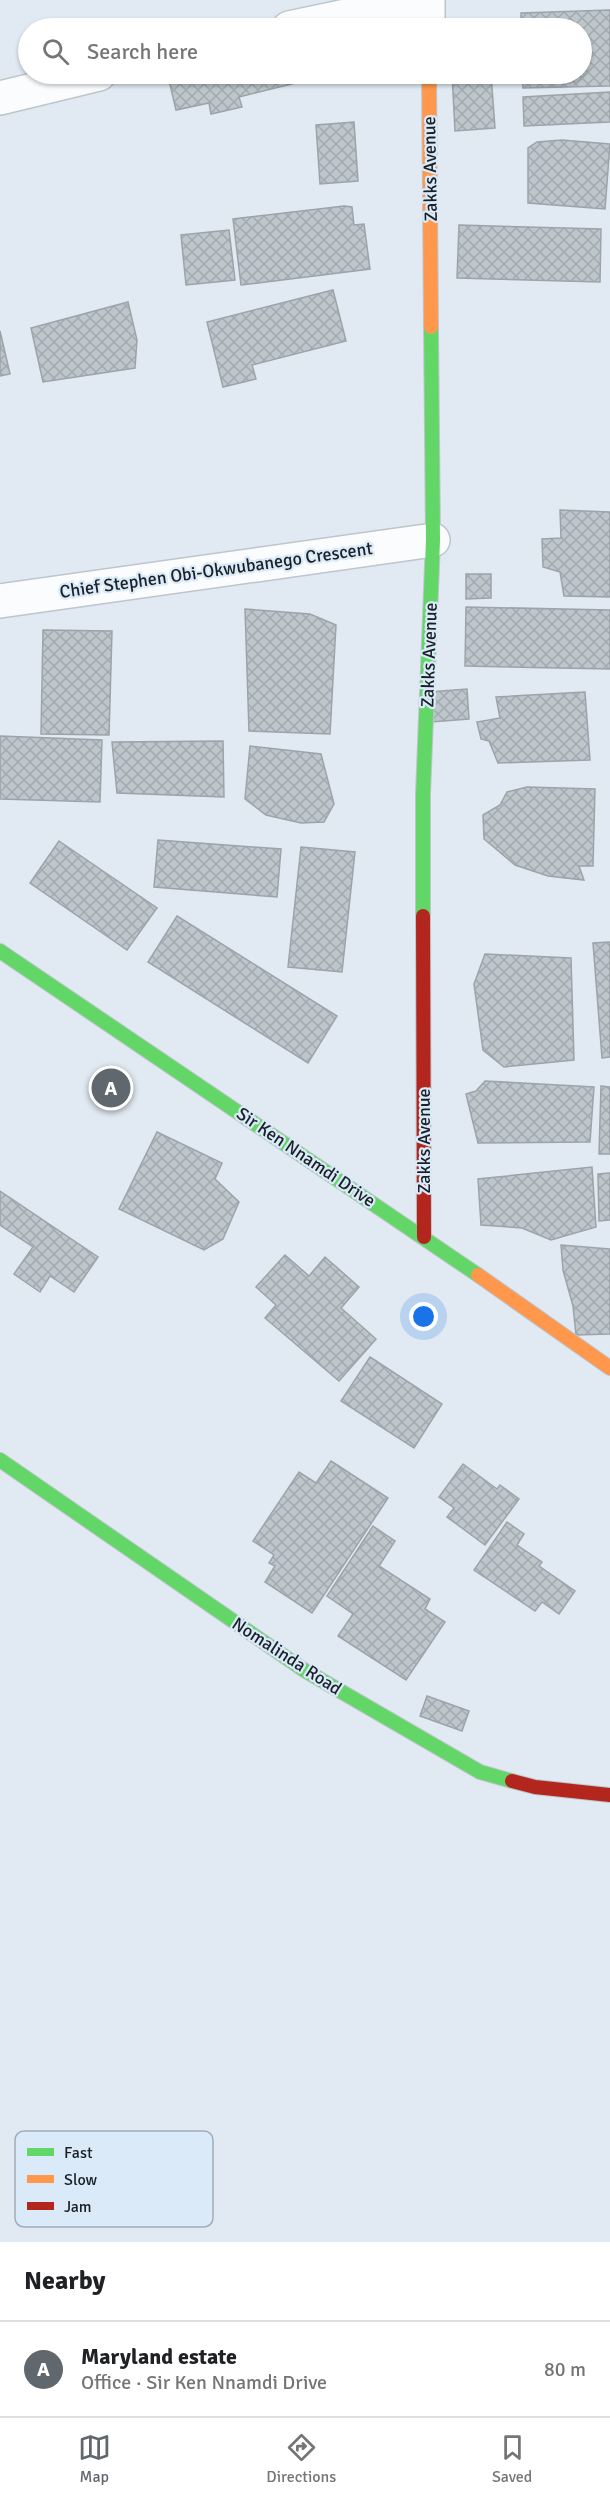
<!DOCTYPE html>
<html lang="en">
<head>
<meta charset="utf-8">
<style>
	body { margin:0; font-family:Signika,sans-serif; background:#f6f6f6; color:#202124 }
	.you { position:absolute; left:424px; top:1317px; width:21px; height:21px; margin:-15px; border:4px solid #fff; border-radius:50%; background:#1a73e8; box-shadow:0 0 0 9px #1a73e833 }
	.badge { display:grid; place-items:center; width:39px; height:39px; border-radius:50%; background:#60676d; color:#fff; font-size:20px; font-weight:700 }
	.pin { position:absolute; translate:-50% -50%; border:3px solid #fff; box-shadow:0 2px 6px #0006 }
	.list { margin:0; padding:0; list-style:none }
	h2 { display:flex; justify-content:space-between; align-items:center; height:78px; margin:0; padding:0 24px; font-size:26px }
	h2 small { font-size:20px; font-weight:400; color:#757577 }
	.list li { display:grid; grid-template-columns:39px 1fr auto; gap:18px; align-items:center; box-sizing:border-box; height:96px; padding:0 24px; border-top:2px solid #e0e0e0 }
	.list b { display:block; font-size:22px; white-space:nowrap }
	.list p { margin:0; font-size:20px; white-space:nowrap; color:#757577 }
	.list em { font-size:20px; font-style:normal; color:#757577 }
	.icon { flex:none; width:33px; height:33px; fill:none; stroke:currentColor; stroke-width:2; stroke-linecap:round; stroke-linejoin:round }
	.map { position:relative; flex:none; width:610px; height:2242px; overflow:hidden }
	.search { position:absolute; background:#fff; box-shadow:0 2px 4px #0004; left:18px; right:18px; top:18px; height:66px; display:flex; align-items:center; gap:15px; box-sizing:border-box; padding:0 21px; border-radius:33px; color:#757577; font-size:22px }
	.sheet { height:174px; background:#fff }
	nav { display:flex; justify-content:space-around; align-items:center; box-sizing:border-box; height:84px; border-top:2px solid #e0e0e0; background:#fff; font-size:16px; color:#757577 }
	nav a { display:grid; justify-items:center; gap:3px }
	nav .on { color:#60676d }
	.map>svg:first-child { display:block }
	.building { fill:url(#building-cross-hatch); stroke:#9ca4a9; stroke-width:1.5 }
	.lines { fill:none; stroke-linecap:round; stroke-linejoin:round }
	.street-casing { stroke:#bec5cc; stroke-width:36 }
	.fast-casing { stroke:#bec5cc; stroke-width:16 }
	.slow-casing { stroke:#bec5cc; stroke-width:16 }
	.jam-casing { stroke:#bec5cc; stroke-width:16 }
	.street { stroke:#fafcfd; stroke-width:33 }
	.fast { stroke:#63d668; stroke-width:14 }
	.slow { stroke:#ff974d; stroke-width:14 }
	.jam { stroke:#b3261e; stroke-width:14 }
	.labels { text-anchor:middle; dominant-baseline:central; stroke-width:4.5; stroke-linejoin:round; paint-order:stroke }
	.street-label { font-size:18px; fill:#1a2025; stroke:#daeaf9 }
	.key { fill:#daeaf9; stroke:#a0adb9; stroke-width:1.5 }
	.key-label { font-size:16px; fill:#1a2025 }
</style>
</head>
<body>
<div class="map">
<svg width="610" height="2242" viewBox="0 0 610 2242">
	<defs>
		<pattern id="building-cross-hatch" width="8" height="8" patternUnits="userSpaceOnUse" patternTransform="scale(1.5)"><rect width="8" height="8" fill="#bdc6cb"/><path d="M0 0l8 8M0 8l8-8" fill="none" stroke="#a2aaae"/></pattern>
	</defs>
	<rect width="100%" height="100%" fill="#e1eaf2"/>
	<g class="building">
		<path d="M610,10v76l-87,2 -1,-14h60v-46h-61v-15z"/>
		<path d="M179,74h115l2,9 -57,14 3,10 -31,7 -2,-11 -33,7 -8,-34z"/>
		<path d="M452,74h39l4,54 -40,3z"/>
		<path d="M610,92v30l-86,4 -1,-29z"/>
		<path d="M354,122l4,59 -38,3 -4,-59z"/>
		<path d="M562,140l48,4 -5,65 -77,-6v-55l9,-6z"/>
		<path d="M344,206l8,1 2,18 10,-1 6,45 -129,16 -8,-66z"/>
		<path d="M459,225l142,4 -1,53 -143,-4z"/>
		<path d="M229,230l6,50 -49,5 -5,-50z"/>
		<path d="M333,290l13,51 -94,24 4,14 -33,8 -16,-65z"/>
		<path d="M128,302l9,38 -2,28 -92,14 -12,-54z"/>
		<path d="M0,331l10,43 -10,2z"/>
		<path d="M560,510l50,2v85l-46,-1 -4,-24 -17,-5 -1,-28 19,-1z"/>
		<path d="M466,574h25v24l-25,1z"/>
		<path d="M466,607l144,3v59l-145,-3z"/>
		<path d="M245,609l65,5 26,11 -6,109 -81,-3z"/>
		<path d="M43,630l69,1 -3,104 -68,-1z"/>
		<path d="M467,689l2,30 -38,3 -2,-30z"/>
		<path d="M585,692l5,68 -92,3 -9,-22 -8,-2 -4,-17 23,-4 -4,-21z"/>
		<path d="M0,736l102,4 -2,62 -100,-3z"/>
		<path d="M223,741l1,56 -107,-4 -5,-51z"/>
		<path d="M250,746l71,8 13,50 -10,18 -23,1 -35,-8 -21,-16z"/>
		<path d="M527,787l68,2 -2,77h-14l5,14 -36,-4 -33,-11 -31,-26 -1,-24 17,-10 7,-13z"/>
		<path d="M158,840l123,9 -4,48 -123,-10z"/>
		<path d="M59,841l98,67 -30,42 -97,-67z"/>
		<path d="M301,847l54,5 -13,120 -54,-5z"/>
		<path d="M177,916l160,100 -29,47 -160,-101z"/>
		<path d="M610,942v115l-8,1 -9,-115z"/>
		<path d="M485,954l86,4 3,102 -70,7 -21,-17 -9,-66z"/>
		<path d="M485,1081l109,6 -4,55 -112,1 -12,-49 10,-3z"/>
		<path d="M601,1086l9,1v67h-11z"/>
		<path d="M157,1132l65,31 -7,16 24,23 -16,37 -19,11 -85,-41z"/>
		<path d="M592,1167l4,60 -45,13 -29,-12 -41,-3 -3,-46z"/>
		<path d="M610,1173v47l-11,1 -1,-47z"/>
		<path d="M0,1191l98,66 -24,35 -24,-16 -10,16 -26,-18 19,-27 -33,-22z"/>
		<path d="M561,1245l49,4v85l-34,1 -3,-29 -10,-36z"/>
		<path d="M285,1255l24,21 16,-19 34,30 -18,21 35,31 -37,42 -74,-63 11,-13 -20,-18z"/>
		<path d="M370,1357l72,47 -28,44 -73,-47z"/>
		<path d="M331,1461l57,37 -76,115 -47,-31 10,-16 -6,-3 5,-8 -21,-14 46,-69 17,11z"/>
		<path d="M463,1464l34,25 3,-4 19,14 -34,46 -38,-28 7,-9 -15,-11z"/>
		<path d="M507,1522l17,12 -7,11 25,17 -3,4 36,25 -16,23 -17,-12 -7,9 -61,-41z"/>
		<path d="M373,1526l22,15 -16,25 51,33 -5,10 20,13 -39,58 -68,-44 15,-22 -26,-18z"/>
		<path d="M427,1696l42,15 -7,20 -42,-15z"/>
	</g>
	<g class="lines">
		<g class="street-casing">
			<g id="street">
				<path d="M428,0v28"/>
				<path d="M289,28l132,-28"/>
				<path d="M0,98l99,-24"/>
				<path d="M0,601l433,-61"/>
			</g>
		</g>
		<g class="fast-casing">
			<g id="fast">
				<path d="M423,916v-122l10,-254 -2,-213"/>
				<path d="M0,951l478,324"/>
				<path d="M0,1460l304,210 176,102 32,9"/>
			</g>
		</g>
		<g class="slow-casing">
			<g id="slow">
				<path d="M429,74l2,253"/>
				<path d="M478,1275l132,93"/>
			</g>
		</g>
		<g class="jam-casing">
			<g id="jam">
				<path d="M423,916l1,321"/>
				<path d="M512,1781l23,6 75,8"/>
			</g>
		</g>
		<use href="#street" class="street"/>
		<use href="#fast" class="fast"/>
		<use href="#slow" class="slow"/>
		<use href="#jam" class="jam"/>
	</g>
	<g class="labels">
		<g class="street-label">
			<text transform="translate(430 169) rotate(-91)">Zakks Avenue</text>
			<text transform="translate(216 570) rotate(-8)">Chief Stephen Obi-Okwubanego Crescent</text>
			<text transform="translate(429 655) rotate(-88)">Zakks Avenue</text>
			<text transform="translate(424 1141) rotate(-90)">Zakks Avenue</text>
			<text transform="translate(306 1157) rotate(34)">Sir Ken Nnamdi Drive</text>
			<text transform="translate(287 1656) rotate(33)">Nomalinda Road</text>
		</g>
	</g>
	<rect x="15" y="2131" width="198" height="96" rx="9" class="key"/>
	<rect x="27" y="2148" width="27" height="8" fill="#63d668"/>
	<rect x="27" y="2175" width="27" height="8" fill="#ff974d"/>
	<rect x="27" y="2202" width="27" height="8" fill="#b3261e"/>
	<g class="key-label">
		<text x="64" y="2158">Fast</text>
		<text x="64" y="2185">Slow</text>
		<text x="64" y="2212">Jam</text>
	</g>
</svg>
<div class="you"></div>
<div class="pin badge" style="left:111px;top:1088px">A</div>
<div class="search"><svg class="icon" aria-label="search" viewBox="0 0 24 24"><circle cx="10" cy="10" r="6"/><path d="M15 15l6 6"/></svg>Search here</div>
</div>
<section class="sheet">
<h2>Nearby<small></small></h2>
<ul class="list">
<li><span class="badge">A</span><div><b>Maryland estate</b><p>Office · Sir Ken Nnamdi Drive</p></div><em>80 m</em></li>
</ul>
</section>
<nav>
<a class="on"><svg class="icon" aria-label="map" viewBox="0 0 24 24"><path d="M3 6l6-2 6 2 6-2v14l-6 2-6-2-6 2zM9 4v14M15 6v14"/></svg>Map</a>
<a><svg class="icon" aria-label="directions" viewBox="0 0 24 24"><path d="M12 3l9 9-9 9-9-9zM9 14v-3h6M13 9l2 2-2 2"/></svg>Directions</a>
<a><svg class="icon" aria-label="saved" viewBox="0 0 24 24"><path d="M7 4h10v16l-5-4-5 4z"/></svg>Saved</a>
</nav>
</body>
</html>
